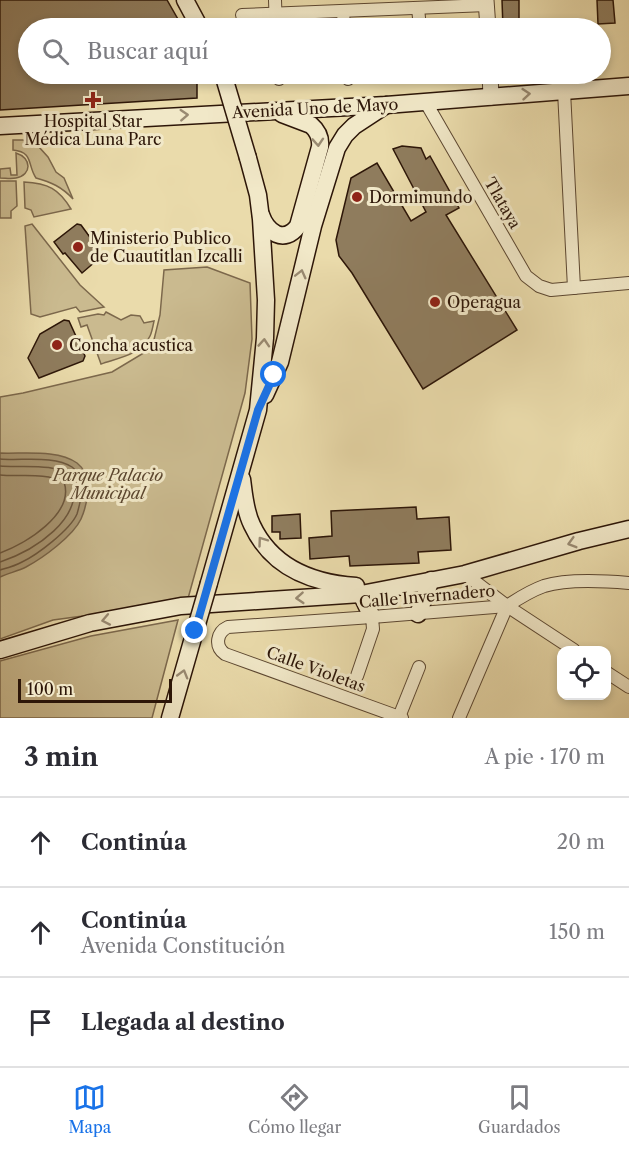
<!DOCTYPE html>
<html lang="es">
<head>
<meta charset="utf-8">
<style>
	body { margin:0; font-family:"Libre Caslon Text",serif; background:#f7f7f7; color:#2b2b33 }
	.controls { position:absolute; right:18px; bottom:18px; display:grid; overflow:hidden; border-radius:12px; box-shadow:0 3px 9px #0003 }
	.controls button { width:54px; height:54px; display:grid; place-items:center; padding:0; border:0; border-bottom:2px solid #e1e1e2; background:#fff; color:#2b2b33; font:30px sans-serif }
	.scale { position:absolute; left:18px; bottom:15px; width:154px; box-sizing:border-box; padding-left:6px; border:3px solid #2d1608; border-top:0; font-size:16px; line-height:21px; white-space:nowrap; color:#2d1608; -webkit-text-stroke:4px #f1e8c8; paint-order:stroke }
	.stop { position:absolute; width:18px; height:18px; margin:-14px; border:4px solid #1a73e8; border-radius:50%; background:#fff }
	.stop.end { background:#1a73e8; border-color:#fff; box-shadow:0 2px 6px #0008 }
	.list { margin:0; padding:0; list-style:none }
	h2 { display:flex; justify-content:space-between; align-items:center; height:78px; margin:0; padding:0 24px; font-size:26px }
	h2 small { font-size:20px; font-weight:400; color:#7c7c81 }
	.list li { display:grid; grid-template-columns:39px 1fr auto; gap:18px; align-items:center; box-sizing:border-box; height:90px; padding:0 24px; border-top:2px solid #e1e1e2 }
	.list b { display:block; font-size:22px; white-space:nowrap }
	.list p { margin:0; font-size:20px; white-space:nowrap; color:#7c7c81 }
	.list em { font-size:20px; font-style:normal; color:#7c7c81 }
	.icon { flex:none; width:33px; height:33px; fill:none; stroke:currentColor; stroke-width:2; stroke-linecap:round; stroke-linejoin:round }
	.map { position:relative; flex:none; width:629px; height:718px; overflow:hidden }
	.search { position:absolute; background:#fff; box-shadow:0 3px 9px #0003; left:18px; right:18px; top:18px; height:66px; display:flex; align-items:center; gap:15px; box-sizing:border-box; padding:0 21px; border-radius:33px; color:#7c7c81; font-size:22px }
	.sheet { height:348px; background:#fff }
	nav { display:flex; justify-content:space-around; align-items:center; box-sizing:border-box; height:84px; border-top:2px solid #e1e1e2; background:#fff; font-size:16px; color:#7c7c81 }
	nav a { display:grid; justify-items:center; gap:3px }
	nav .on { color:#1a73e8 }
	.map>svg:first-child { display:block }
	.green { fill:#caba8f; stroke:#7c684c; stroke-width:1.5 }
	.water { fill:#aa9874; stroke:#786449; stroke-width:1.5 }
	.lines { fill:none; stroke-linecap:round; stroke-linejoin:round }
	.shore { stroke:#6c573e; stroke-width:1.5 }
	.building { fill:#8f7c5d; stroke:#2d1608; stroke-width:1.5 }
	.minor-casing { stroke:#5c4731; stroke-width:14 }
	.tertiary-casing { stroke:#5c4731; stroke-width:17 }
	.secondary-casing { stroke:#2d1608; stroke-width:19 }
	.minor { stroke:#f1e8c8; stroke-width:12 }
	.tertiary { stroke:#f1e8c8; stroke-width:15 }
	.secondary { stroke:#f1e8c8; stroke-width:16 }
	.secondary-bridge-casing { stroke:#2d1608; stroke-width:19; stroke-linecap:butt }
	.secondary-bridge { stroke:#f1e8c8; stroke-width:16 }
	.oneway { stroke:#998a72 }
	.route { stroke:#1a73e8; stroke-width:8 }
	.poi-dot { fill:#8f2418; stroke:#f1e8c8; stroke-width:2 }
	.labels { text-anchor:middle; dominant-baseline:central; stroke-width:6; stroke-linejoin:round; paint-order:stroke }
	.street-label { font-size:16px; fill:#2d1608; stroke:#f1e8c8 }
	.poi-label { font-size:16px; fill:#2d1608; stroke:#f1e8c8; text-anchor:start }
	.park-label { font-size:16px; font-style:italic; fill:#5c4730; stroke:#f1e8c8 }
</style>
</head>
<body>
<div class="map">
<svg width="629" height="718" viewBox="0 0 629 718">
	<rect width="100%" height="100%" fill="#eadbab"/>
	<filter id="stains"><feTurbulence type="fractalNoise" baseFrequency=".00333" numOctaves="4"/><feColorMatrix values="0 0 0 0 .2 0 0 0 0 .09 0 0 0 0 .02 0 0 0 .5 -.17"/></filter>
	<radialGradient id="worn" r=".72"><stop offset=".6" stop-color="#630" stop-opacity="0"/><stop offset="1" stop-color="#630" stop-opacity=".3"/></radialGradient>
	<g class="green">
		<path d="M13,140h10l15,6 10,11 8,15 8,6 9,21c-11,-12 -22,-17 -37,-21 -9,-13 -2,-26 -23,-28z"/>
		<path d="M16,153c16,5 16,22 0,25 -5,1 -11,0 -16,0v-9l10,-1 1,7h6z"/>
		<path d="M0,181h16l1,25 -6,5v7h-11z"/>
		<path d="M24,182c24,1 35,7 47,27l-37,8 -3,-7 -6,-2z"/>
		<path d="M32,224l48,61 24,22 -24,5 -4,-5 -36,10 -9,-3 -6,-88z"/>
		<path d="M207,267l43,16 2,56 -7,54 -58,209 -134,18 -53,19v-242l23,-4 89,-21 40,-24 8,-33 4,-45z"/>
		<path d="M106,312l15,8 10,-5 9,1 4,7 10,-2c-1,5 -2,11 -4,15 -9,19 -32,22 -49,28l-14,-39 -6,2 -3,-9 20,-4 6,1z"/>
		<path d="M178,620l-26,98h-152v-57l91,-25z"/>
	</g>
	<path class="water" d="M0,453c23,1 58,-4 77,10 9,7 12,18 11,29 -1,9 -3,18 -7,27 -8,17 -38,39 -55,48 -8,4 -17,6 -26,10z"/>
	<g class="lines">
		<g class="shore">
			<path d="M0,459c21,2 54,-4 72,8 8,6 11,16 10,25 -1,7 -3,15 -5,22 -7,16 -40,41 -55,48 -7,4 -15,6 -22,8"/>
			<path d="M0,466c21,2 56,-4 72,11 14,42 -39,74 -72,85"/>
			<path d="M0,475c21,2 44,-3 64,7 11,32 -39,62 -64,71"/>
		</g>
	</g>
	<g class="building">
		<path d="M0,0h167l16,28h-155v46h169v24l-197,12z"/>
		<path d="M502,0h17v28h-16z"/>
		<path d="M597,0h16l2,23 -17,1z"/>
		<path d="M402,146l19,2 5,11 4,-3 29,52 -13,7 71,115 -94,59 -71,-116 -13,-17 -3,-16 15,-62 26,-15 34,58 15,-9 -33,-63z"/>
		<path d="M77,224l4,1 22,30 -21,18 -17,-20 -2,1 -9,-12z"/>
		<path d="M64,320l5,1 16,35 -2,5 -44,17 -11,-20 12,-24z"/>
		<path d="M416,507l1,12 32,-2 2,33 -33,2 1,11 -69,3 -1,-10 -39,3 -1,-21 23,-2 -1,-25z"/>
		<path d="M300,514l1,24 -21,1v-7h-8v-16z"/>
	</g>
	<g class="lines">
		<g class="minor-casing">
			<g id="minor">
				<path d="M275,0l1,28"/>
				<path d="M418,8l2,20"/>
				<path d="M343,11l1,17"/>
				<path d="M242,15l245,-10"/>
				<path d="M279,74v5"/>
				<path d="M347,74l1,5"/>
				<path d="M422,74l1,3"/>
				<path d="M564,91l10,197"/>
				<path d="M425,101l101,175 13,10 12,4 78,-7"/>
				<path d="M465,574l42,32 67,44"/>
				<path d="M606,672l23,15"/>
				<path d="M357,676l16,-47 -1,-12"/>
				<path d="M399,717l20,-50"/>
				<path d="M402,718l-177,-64c-11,-8 -8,-22 3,-27l144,-10 135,-11c12,-8 23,-15 37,-20 22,-7 62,-5 85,-3"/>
				<path d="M459,718l48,-112"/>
			</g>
		</g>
		<g class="tertiary-casing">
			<g id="tertiary">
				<path d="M486,0l2,28"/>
				<path d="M490,74l1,23"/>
			</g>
		</g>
		<g class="secondary-casing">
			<g id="secondary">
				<path d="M185,0l15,28"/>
				<path d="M0,126l386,-21 243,-19"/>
				<path d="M261,215c6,17 23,30 37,11l22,-79c1,-9 -2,-16 -9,-22l-29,-11"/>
				<path d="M265,395l15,-33 33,-136 24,-78 8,-13 9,-9 32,-21"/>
				<path d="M242,479c2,15 3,32 10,46 20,43 60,58 104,61"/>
				<path d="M209,583l49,-173 7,-72 1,-38 -5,-81 -3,-24 -10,-37"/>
				<path d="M361,594l11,23"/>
				<path d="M418,614l13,-34"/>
				<path d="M0,650l90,-27 91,-17 180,-12 104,-20 114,-33 50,-12"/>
				<path d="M170,718l25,-87"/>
			</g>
		</g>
		<use href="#minor" class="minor"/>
		<use href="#tertiary" class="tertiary"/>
		<use href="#secondary" class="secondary"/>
		<g class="secondary-bridge-casing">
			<g id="secondary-bridge">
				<path d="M223,74l25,84"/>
				<path d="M195,631l14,-48"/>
			</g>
		</g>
		<use href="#secondary-bridge" class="secondary-bridge"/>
	</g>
	<defs><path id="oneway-chevron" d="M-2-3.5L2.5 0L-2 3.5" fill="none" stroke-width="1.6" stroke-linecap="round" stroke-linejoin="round" transform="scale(1.5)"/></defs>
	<g class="oneway">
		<use href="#oneway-chevron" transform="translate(526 94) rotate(-5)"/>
		<use href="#oneway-chevron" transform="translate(184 115) rotate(-3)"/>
		<use href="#oneway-chevron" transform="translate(318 142) rotate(86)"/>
		<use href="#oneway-chevron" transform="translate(301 274) rotate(-76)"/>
		<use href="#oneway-chevron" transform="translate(264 343) rotate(-86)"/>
		<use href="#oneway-chevron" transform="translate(262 541) rotate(-126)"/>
		<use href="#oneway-chevron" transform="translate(572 543) rotate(164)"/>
		<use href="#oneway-chevron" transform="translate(300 598) rotate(176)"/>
		<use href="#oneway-chevron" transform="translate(106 620) rotate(169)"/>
		<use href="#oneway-chevron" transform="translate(183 674) rotate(-74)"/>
	</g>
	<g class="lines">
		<path class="route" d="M195,631l63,-221 16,-35"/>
	</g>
	<g class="poi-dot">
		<path d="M90 91h6v6h6v6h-6v6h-6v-6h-6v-6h6z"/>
		<circle cx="357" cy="197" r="6"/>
		<circle cx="78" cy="247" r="6"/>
		<circle cx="435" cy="302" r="6"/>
		<circle cx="57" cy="345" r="6"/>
	</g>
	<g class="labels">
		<g class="street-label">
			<text transform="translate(315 108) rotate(-3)">Avenida Uno de Mayo</text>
			<text transform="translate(503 203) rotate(60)">Tlataya</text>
			<text transform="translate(427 596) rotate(-5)">Calle Invernadero</text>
			<text transform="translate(316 669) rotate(20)">Calle Violetas</text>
		</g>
		<g class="poi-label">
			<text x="93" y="121" text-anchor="middle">Hospital Star<tspan x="93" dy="18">Médica Luna Parc</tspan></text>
			<text x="369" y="197">Dormimundo</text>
			<text x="90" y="238">Ministerio Publico<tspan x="90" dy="18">de Cuautitlan Izcalli</tspan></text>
			<text x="447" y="302">Operagua</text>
			<text x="69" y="345">Concha acustica</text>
		</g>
		<g class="park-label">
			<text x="108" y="475">Parque Palacio<tspan x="108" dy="18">Municipal</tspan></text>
		</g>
	</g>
	<rect width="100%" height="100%" filter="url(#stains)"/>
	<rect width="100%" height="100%" fill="url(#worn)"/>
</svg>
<div class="controls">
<button><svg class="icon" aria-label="locate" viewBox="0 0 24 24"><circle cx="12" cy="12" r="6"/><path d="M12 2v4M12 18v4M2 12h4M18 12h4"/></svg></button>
</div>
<div class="scale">100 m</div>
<div class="stop" style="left:274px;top:375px"></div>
<div class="stop end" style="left:195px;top:631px"></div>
<div class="search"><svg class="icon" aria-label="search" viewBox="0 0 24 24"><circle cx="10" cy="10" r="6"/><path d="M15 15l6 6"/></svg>Buscar aquí</div>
</div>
<section class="sheet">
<h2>3 min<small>A pie · 170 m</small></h2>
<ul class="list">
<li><svg class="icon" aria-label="ahead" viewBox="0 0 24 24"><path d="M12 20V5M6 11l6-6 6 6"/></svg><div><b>Continúa</b></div><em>20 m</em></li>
<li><svg class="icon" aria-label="ahead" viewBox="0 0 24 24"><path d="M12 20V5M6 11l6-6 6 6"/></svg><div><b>Continúa</b><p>Avenida Constitución</p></div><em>150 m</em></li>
<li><svg class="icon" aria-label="arrive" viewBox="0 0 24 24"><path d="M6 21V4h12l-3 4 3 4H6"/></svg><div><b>Llegada al destino</b></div></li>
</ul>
</section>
<nav>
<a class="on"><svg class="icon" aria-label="map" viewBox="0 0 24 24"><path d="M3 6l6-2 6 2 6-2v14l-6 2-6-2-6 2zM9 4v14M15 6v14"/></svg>Mapa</a>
<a><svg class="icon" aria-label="directions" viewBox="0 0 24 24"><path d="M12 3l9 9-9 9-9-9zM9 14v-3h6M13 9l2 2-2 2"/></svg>Cómo llegar</a>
<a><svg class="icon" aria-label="saved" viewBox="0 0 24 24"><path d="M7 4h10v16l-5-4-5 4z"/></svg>Guardados</a>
</nav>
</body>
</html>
